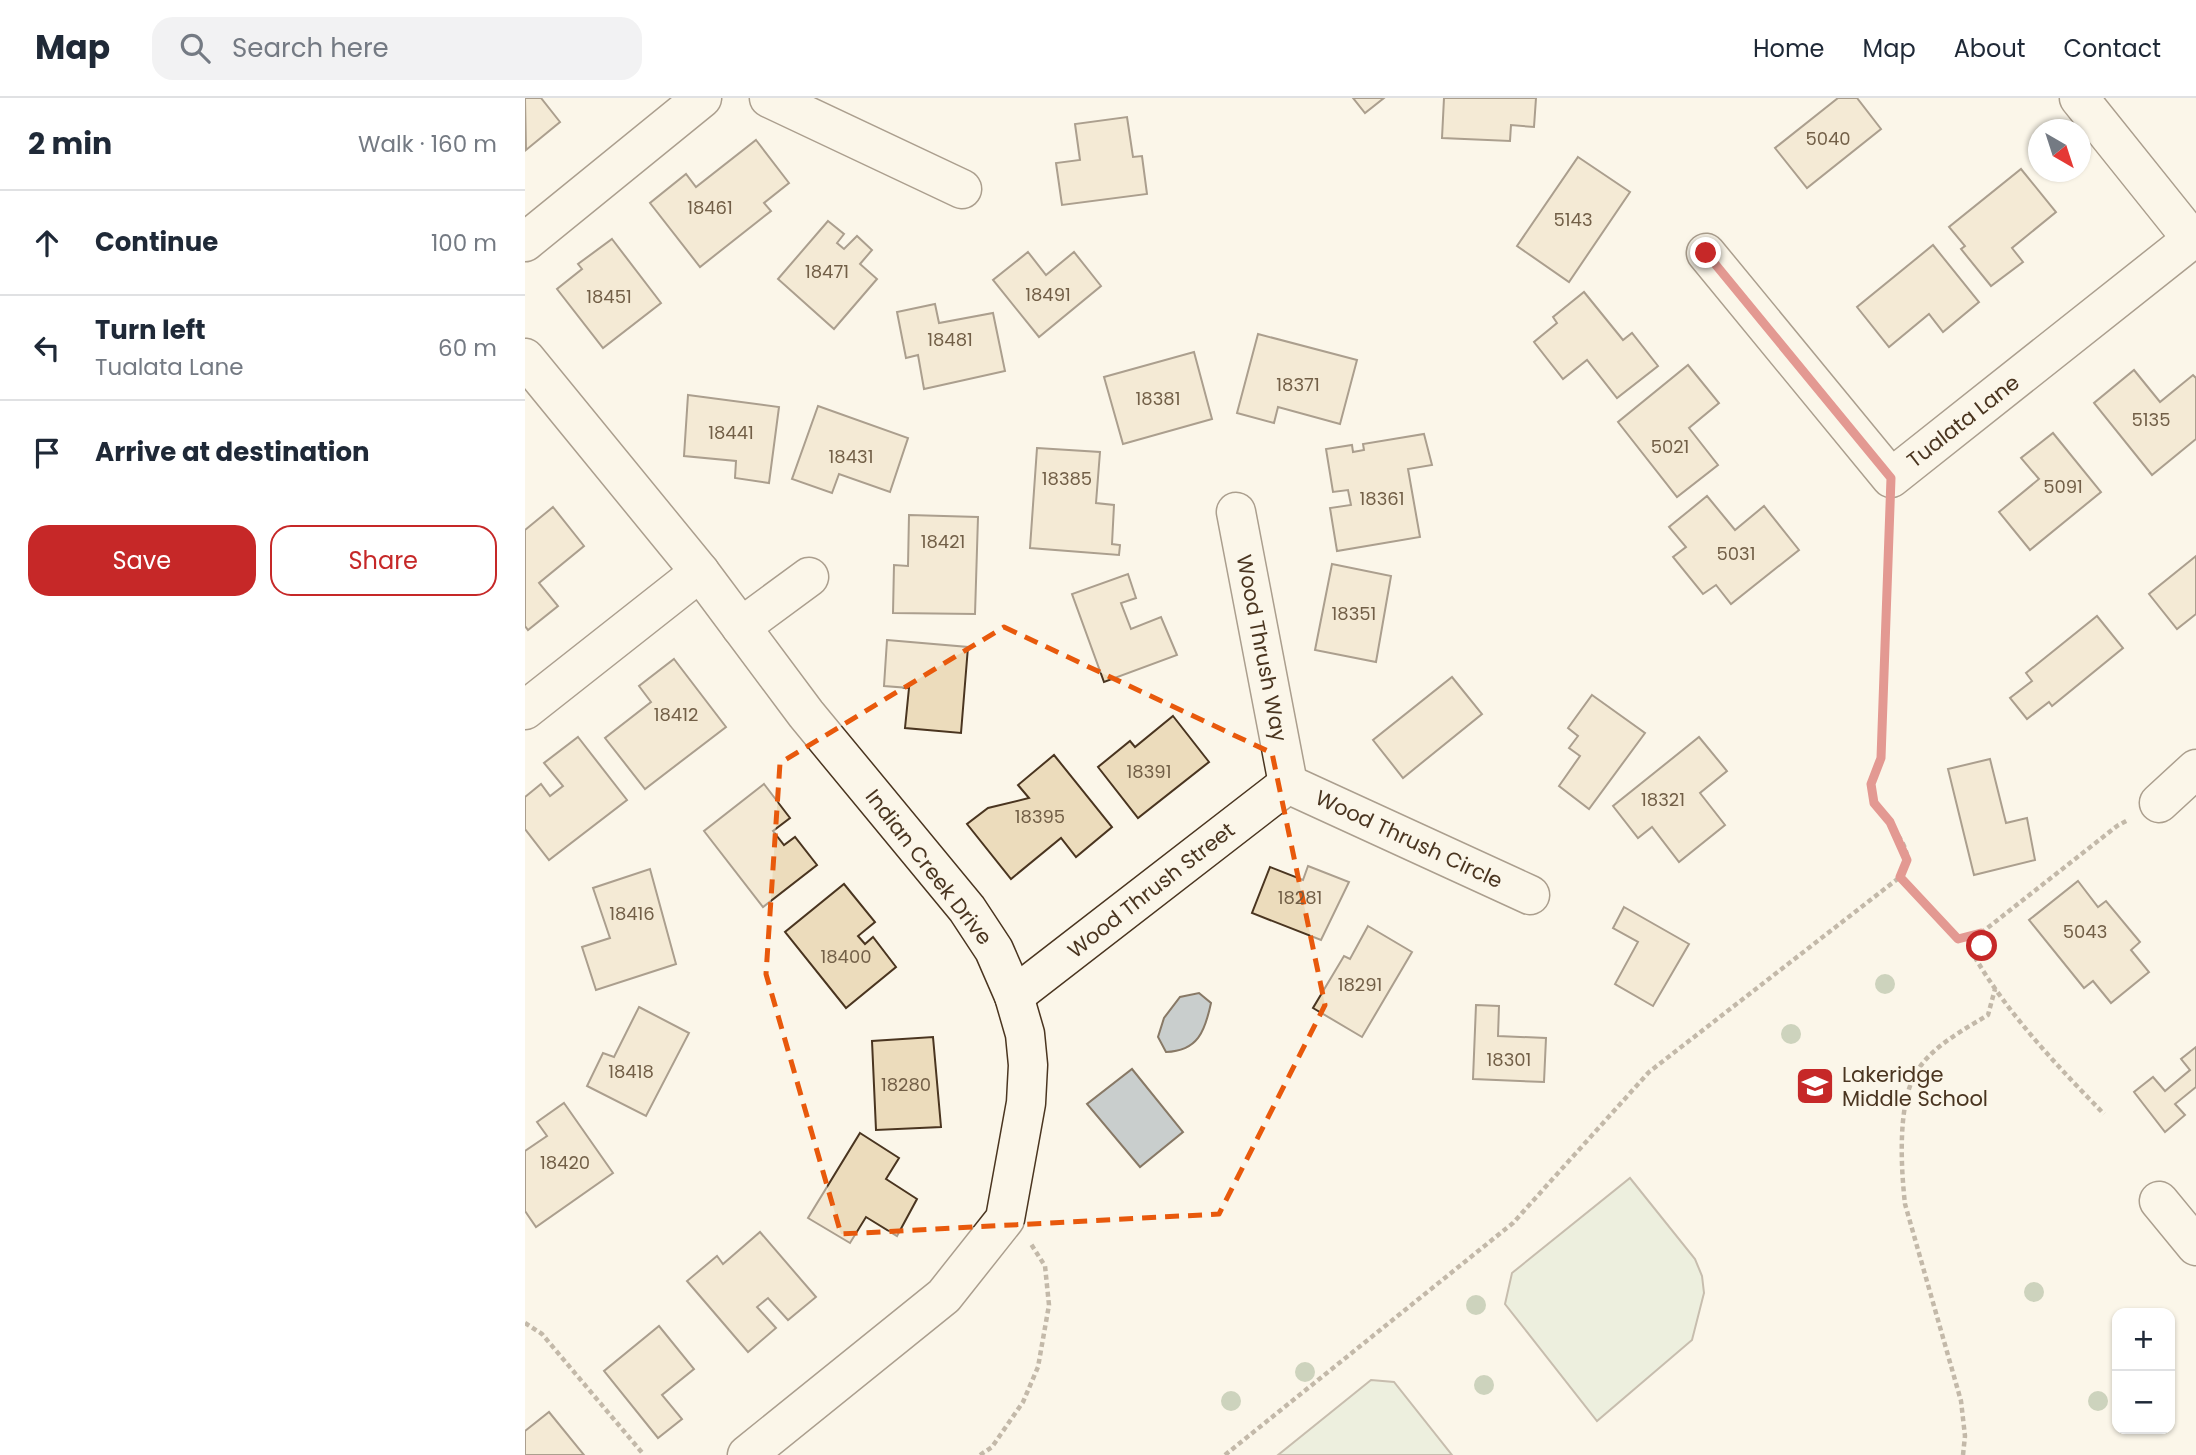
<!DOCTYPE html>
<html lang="en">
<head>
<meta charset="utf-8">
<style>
	body { margin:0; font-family:Poppins,sans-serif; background:#f2f2f3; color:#1f2937 }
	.controls { position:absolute; right:21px; bottom:21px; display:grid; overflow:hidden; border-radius:14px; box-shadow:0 2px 5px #0004 }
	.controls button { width:63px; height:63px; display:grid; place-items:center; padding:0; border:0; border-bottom:2px solid #e0e1e3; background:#fff; color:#1f2937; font:35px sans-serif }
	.compass { position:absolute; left:1503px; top:21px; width:63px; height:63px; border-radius:50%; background:#fff; box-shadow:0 2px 5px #0004; rotate:141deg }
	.stop { position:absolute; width:21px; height:21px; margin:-16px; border:5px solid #c62828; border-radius:50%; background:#fff }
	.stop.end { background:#c62828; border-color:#fff; box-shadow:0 2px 7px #0008 }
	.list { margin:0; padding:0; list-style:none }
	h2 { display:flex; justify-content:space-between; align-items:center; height:91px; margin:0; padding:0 28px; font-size:30px }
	h2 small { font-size:23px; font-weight:400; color:#747a83 }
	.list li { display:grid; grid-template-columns:46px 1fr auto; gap:21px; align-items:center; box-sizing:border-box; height:105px; padding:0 28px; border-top:2px solid #e0e1e3 }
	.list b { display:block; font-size:26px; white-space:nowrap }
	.list p { margin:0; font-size:23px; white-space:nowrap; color:#747a83 }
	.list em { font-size:23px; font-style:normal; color:#747a83 }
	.actions { display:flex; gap:14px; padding:21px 28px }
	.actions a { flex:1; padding:16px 0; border:2px solid #c62828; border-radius:21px; text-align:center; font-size:24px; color:#c62828 }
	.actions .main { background:#c62828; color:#fff }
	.icon { flex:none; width:38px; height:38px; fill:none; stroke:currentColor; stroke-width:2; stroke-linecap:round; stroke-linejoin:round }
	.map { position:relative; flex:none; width:1671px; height:1357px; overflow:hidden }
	header { display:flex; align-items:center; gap:42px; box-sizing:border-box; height:98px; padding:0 35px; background:#fff; border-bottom:2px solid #e0e1e3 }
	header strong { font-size:33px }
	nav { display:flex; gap:38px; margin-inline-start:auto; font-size:24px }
	.search { width:490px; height:63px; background:#f2f2f3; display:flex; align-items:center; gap:18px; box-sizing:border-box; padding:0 24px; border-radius:21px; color:#747a83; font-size:26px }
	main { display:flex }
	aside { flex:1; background:#fff }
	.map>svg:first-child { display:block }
	.green { fill:#dce7d0; stroke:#887966; stroke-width:2 }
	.water { fill:#c9cecd; stroke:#887966; stroke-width:2 }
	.building { fill:#ecdcbc; stroke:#4a3520; stroke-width:2 }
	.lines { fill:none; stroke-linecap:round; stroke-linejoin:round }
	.minor-casing { stroke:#4a3520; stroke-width:41 }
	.path { stroke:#7f6f5c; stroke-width:4.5; stroke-dasharray:5 3.5; stroke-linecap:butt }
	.minor { stroke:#fbf6e9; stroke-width:38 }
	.tree { fill:#96a887 }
	.route { stroke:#c62828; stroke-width:9 }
	.marked { fill:none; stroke:#e8590c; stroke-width:5; stroke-dasharray:14 9; stroke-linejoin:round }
	.labels { text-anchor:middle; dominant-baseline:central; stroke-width:5; stroke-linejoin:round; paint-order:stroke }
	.number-label { font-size:18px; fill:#725f47 }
	.street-label { font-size:21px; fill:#4a3520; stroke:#fbf6e9 }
	.poi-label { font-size:21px; fill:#4a3520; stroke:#fbf6e9; text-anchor:start }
</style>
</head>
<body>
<header>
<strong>Map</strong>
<div class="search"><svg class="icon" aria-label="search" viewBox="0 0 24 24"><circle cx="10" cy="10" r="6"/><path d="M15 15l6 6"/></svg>Search here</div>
<nav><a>Home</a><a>Map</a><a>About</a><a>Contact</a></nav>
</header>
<main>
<aside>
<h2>2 min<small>Walk · 160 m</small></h2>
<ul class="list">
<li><svg class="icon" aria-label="ahead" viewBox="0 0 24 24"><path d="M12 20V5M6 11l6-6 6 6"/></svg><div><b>Continue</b></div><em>100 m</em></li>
<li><svg class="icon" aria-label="left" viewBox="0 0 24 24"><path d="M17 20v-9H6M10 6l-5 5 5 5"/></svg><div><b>Turn left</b><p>Tualata Lane</p></div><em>60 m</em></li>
<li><svg class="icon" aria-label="arrive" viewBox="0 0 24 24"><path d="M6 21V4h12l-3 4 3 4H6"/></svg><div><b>Arrive at destination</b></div></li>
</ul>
<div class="actions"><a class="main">Save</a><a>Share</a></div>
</aside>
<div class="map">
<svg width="1671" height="1357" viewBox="0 0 1671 1357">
	<rect width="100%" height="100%" fill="#fbf6e9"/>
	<g class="green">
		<path d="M1105,1080l65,81 7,17 2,17 -12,47 -95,81 -92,-117 7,-31z"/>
		<path d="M846,1282l23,2 58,73h-174z"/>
	</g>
	<g class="water">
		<path d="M674,895l12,10c-6,28 -13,48 -45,49l-8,-15 6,-19 16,-21z"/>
		<path d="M607,971l51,63 -43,35 -53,-63z"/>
	</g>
	<g class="building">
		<path d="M0,0h16l19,24 -34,28z"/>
		<path d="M828,0h31l-19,15z"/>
		<path d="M919,0h92l-2,29 -23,-2 -1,16 -68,-3z"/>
		<path d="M1313,0h19l24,31 -74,59 -32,-40z"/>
		<path d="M602,19l6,40 9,-1 5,38 -85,11 -6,-42 24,-3 -5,-36z"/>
		<path d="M231,42l33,43 -25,20 7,8 -71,56 -50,-64 36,-29 10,13z"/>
		<path d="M1053,59l52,35 -61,90 -52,-36z"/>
		<path d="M1496,71l35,43 -44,36 11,14 -32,24 -30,-37 4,-3 -16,-19z"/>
		<path d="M303,123l16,13 -7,9 7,6 13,-13 15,14 -12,14 17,15 -43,50 -56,-50z"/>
		<path d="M87,141l49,64 -58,45 -46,-59 25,-20 -4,-5z"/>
		<path d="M1408,147l46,57 -36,30 -14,-18 -40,33 -32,-40z"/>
		<path d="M503,154l18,23 28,-23 27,34 -62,51 -46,-57z"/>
		<path d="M1059,194l39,48 9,-7 26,33 -41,32 -30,-38 -24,19 -29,-37 23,-19 -4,-6z"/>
		<path d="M410,206l4,19 54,-10 12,58 -81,18 -6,-34 -12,3 -9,-46z"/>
		<path d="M733,236l99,26 -17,64 -62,-17 -4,16 -37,-10z"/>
		<path d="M669,254l18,67 -89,25 -19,-67z"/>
		<path d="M1163,267l31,38 -30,25 29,37 -41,32 -59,-75z"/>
		<path d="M1609,272l26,32 33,-27 3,3v61l-44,36 -58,-72z"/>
		<path d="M163,297l91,12 -10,76 -34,-5 1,-17 -52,-5z"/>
		<path d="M293,308l90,32 -18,54 -51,-18 -7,19 -40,-14z"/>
		<path d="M1528,335l48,59 -71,58 -31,-38 40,-33 -18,-21z"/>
		<path d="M899,336l8,31 -24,4 12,68 -83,14 -7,-43 21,-3 -3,-15 -15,2 -7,-43 26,-4 1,7 11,-2 -1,-6z"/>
		<path d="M512,350l63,4 -4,51 18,2 -2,39 8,1 -1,10 -89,-7z"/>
		<path d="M1182,398l28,34 29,-24 35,44 -68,54 -15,-19 -13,9 -30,-37 13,-10 -17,-20z"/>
		<path d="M28,409l31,39 -45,37 19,23 -30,24 -3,-4v-96z"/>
		<path d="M384,417l69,2 -3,97 -82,-1 1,-48 14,1z"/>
		<path d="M1671,458v58l-19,15 -28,-35z"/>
		<path d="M807,466l59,12 -15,86 -61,-12z"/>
		<path d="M603,476l8,24 -15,5 10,26 30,-12 16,38 -73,27 -32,-88z"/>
		<path d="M1572,518l26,32 -71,58 -3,-4 -22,17 -17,-21 22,-17 -6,-8z"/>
		<path d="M362,542l81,7 -7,86 -56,-5 4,-40 -25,-2z"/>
		<path d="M149,561l52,68 -81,62 -40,-51 46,-36 -12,-16z"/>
		<path d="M927,579l30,37 -79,64 -30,-38z"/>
		<path d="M1067,597l53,38 -56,76 -30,-23 21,-30 -11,-8 9,-12 -10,-8z"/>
		<path d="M648,618l36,46 -71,56 -40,-51 32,-26 5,6z"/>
		<path d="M53,639l49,63 -78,60 -24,-31v-32l16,-13 9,12 13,-10 -19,-23z"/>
		<path d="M1174,639l28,34 -27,22 25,32 -46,37 -27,-35 -14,11 -25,-32z"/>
		<path d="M529,657l58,72 -36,30 -15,-19 -50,41 -44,-55 21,-16 41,-10 -11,-13z"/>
		<path d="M1465,661l16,64 21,-5 8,42 -61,15 -26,-106z"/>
		<path d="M239,686l26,34 -17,13 11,14 11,-8 22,28 -54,42 -59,-76z"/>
		<path d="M783,768l41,16 -28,58 -69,-27 18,-46 33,13z"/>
		<path d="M125,771l26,95 -80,26 -14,-43 28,-9 -17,-50z"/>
		<path d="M1553,783l20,26 8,-6 34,41 -9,8 18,22 -38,31 -18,-22 -9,7 -55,-68z"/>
		<path d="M319,786l31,38 -17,14 7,8 8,-7 23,30 -50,41 -61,-76z"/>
		<path d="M1099,809l65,37 -36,62 -38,-22 23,-42 -25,-14z"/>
		<path d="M843,828l44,26 -50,85 -49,-29 31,-52 6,3z"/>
		<path d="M951,907l23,1 -1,30 48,2 -2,44 -71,-3z"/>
		<path d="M114,909l50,26 -43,83 -59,-30 16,-33 11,4z"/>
		<path d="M408,939l8,90 -65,3 -4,-89z"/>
		<path d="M1671,949v40l-21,17 10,11 -20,17 -31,-40 19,-15 12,14 25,-21 -9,-11z"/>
		<path d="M39,1005l49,70 -77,54 -11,-16v-60l22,-15 -10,-14z"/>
		<path d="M335,1035l39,25 -13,21 31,20 -20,37 -31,-19 -16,26 -42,-25z"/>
		<path d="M235,1134l56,65 -28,23 -20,-22 -11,9 19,21 -28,24 -61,-71 30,-25 6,8z"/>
		<path d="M134,1228l35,43 -32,26 20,24 -24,19 -54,-67z"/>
		<path d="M24,1314l35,43h-59v-24z"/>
	</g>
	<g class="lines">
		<g class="minor-casing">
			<g id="minor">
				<path d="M244,0l193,91"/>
				<path d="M1554,0l113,141"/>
				<path d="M0,144l177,-144"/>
				<path d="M1181,155l185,225 305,-242"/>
				<path d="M0,260l175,214 106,142 161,195 27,41 20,46 11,38 3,31 -2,38 -21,116 -61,77 -197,159"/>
				<path d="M711,414l52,272"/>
				<path d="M216,529l68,-50"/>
				<path d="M0,612l175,-138"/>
				<path d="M763,686l242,111"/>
				<path d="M1634,705l37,-34"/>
				<path d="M489,898l274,-212"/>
				<path d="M1634,1103l37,45"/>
			</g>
		</g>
		<g class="path">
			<path d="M1365,416l-9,244c-3,8 -9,18 -10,26 -3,27 39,51 36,78 -1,4 -5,10 -7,15l58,62 23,-6 1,13 -6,13c32,55 84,110 128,155"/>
			<path d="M1456,835l136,-107 11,-6"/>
			<path d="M0,1225l17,11 102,121"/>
			<path d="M455,1357l12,-8 31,-45 15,-35 11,-62 -4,-39 -14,-22"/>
			<path d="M700,1357l288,-232 136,-151 251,-195"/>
			<path d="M1438,1357l2,-19 -4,-35 -56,-197c-4,-36 -8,-101 12,-133 16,-25 46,-41 71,-56l7,-26"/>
		</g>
		<use href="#minor" class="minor"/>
	</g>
	<g class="tree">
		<circle cx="1360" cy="886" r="10"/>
		<circle cx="1266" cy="936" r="10"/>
		<circle cx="1509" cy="1194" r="10"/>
		<circle cx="951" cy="1207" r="10"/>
		<circle cx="780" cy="1274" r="10"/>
		<circle cx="959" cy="1287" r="10"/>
		<circle cx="706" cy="1303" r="10"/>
		<circle cx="1573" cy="1303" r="10"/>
	</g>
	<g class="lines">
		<path class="route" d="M1181,155l185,225 -10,280 -10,26 3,19 16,19 17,38 -7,17 58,62 23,-6 1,13"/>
	</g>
	<path d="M0 0H1671V1357H0ZM479,529l268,126 53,252 -106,209 -378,20 -75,-260 14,-211z" fill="#fbf6e9" fill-opacity=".55" fill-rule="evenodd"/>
	<path class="marked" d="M479,529l268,126 53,252 -106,209 -378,20 -75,-260 14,-211z"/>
	<defs>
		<g id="school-square" transform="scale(2.0125)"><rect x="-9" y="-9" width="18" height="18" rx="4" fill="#c62828" stroke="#fbf6e9"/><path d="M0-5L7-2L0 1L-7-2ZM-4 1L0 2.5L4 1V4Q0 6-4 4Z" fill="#fff"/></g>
	</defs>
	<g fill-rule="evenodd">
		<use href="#school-square" x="1290" y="988"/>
	</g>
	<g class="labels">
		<g class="number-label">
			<text x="1303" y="40">5040</text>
			<text x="185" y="109">18461</text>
			<text x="1048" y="121">5143</text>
			<text x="302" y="173">18471</text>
			<text x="523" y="196">18491</text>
			<text x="84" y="198">18451</text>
			<text x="425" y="241">18481</text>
			<text x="773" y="286">18371</text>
			<text x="633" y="300">18381</text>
			<text x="1626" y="321">5135</text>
			<text x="206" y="334">18441</text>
			<text x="1145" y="348">5021</text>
			<text x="326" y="358">18431</text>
			<text x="542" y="380">18385</text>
			<text x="1538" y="388">5091</text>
			<text x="857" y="400">18361</text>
			<text x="418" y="443">18421</text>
			<text x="1211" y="455">5031</text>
			<text x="829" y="515">18351</text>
			<text x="151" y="616">18412</text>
			<text x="624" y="673">18391</text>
			<text x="1138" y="701">18321</text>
			<text x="515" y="718">18395</text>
			<text x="775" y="799">18281</text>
			<text x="107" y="815">18416</text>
			<text x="1560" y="833">5043</text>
			<text x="321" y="858">18400</text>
			<text x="835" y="886">18291</text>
			<text x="984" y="961">18301</text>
			<text x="106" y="973">18418</text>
			<text x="381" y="986">18280</text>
			<text x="40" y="1064">18420</text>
		</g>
		<g class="street-label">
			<text transform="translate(1438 323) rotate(-38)">Tualata Lane</text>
			<text transform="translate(737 550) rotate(79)">Wood Thrush Way</text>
			<text transform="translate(884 741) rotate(25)">Wood Thrush Circle</text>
			<text transform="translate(404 769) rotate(52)">Indian Creek Drive</text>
			<text transform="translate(626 792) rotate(-38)">Wood Thrush Street</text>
		</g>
		<g class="poi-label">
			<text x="1317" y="976">Lakeridge<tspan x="1317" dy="24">Middle School</tspan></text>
		</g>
	</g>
</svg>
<div class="controls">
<button>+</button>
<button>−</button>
</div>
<svg class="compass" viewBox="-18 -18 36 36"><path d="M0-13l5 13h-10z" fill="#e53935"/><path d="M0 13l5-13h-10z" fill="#747a83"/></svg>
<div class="stop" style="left:1457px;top:848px"></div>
<div class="stop end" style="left:1181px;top:155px"></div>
</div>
</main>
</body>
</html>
